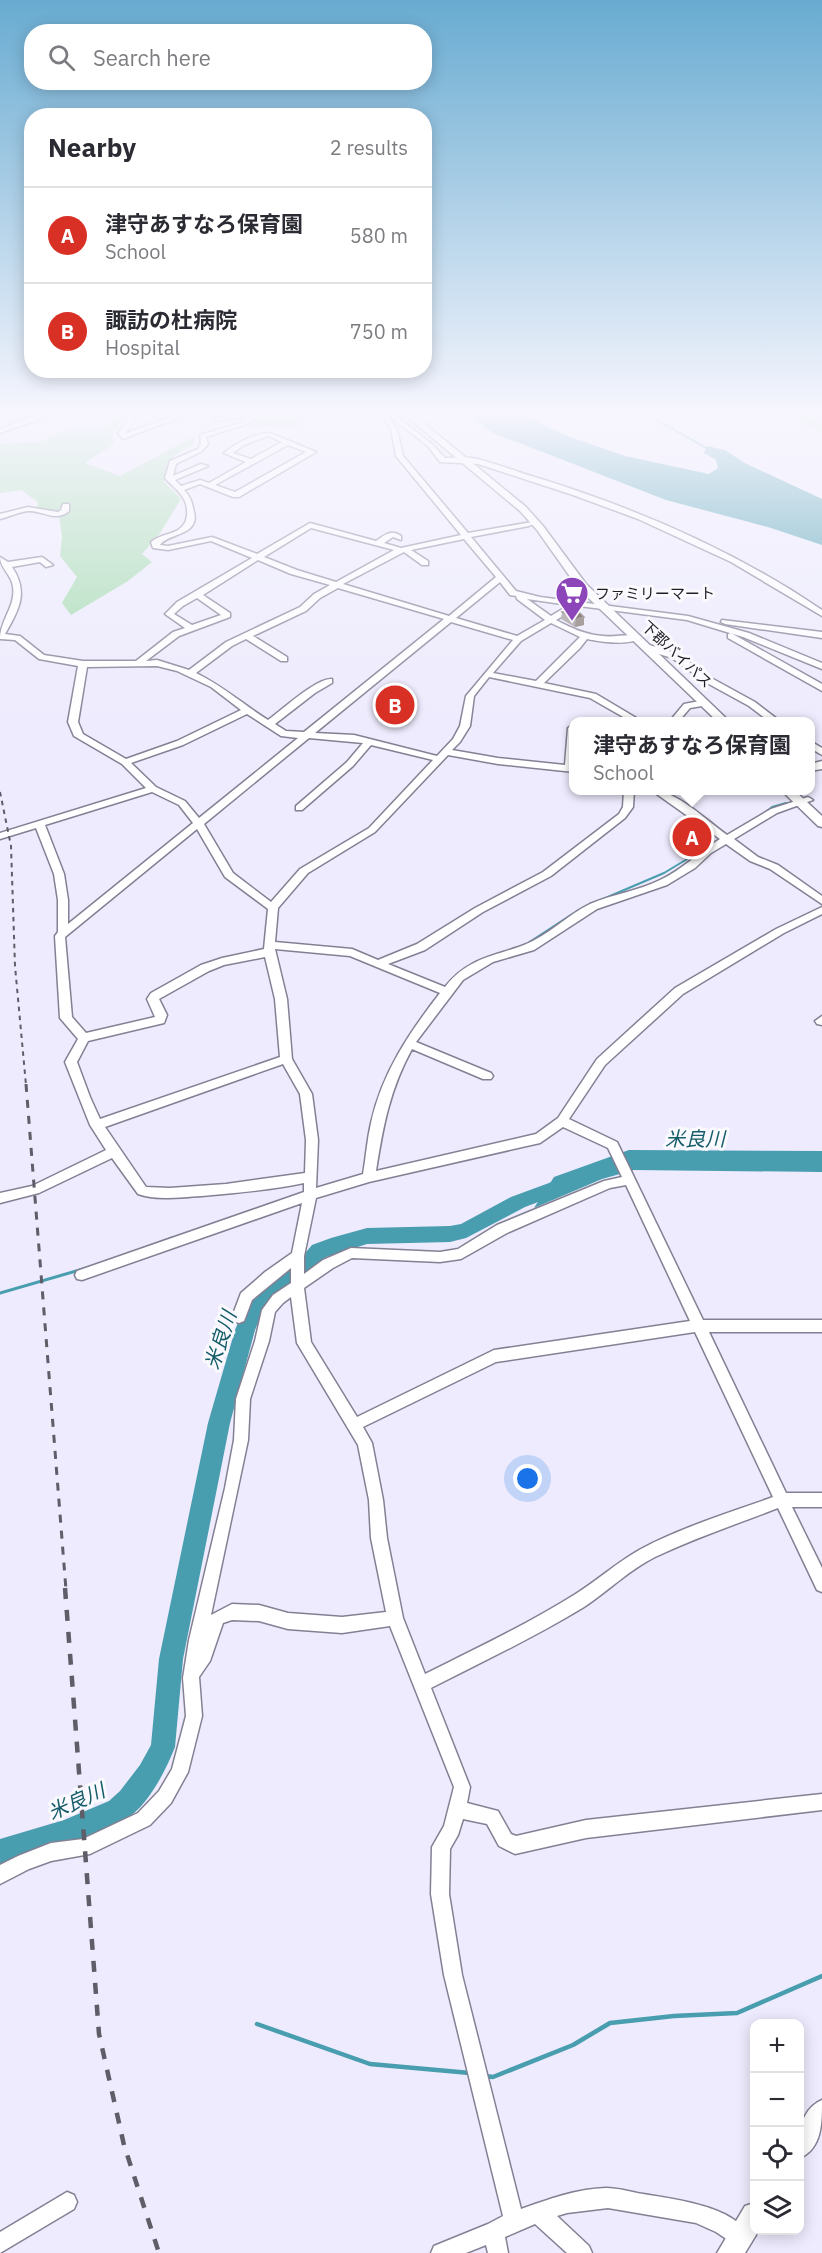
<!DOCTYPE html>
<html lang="en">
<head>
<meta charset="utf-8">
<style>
	body { margin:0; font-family:"IBM Plex Sans","Noto Sans JP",sans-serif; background:#f7f7f7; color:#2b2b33 }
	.controls { position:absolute; right:18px; bottom:18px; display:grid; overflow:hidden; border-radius:12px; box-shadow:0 3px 15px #0003 }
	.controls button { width:54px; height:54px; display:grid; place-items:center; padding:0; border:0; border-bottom:2px solid #e1e1e2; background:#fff; color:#2b2b33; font:30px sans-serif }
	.you { position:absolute; left:528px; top:1479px; width:21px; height:21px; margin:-15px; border:4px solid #fff; border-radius:50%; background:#1a73e8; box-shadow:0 0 0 9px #1a73e833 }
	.badge { display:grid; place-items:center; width:39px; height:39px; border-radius:50%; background:#d93025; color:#fff; font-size:20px; font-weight:700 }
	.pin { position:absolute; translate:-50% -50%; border:3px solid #fff; box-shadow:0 2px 6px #0006 }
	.popup { position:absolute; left:569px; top:717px; width:246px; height:78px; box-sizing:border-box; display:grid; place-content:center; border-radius:12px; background:#fff; filter:drop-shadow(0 2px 4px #0005); font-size:20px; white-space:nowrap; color:#7c7c81 }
	.popup b { font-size:22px; color:#2b2b33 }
	.popup::after { content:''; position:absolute; left:50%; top:100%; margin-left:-12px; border:12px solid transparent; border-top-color:#fff }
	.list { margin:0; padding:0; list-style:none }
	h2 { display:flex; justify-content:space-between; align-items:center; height:78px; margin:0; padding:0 24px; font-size:26px }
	h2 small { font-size:20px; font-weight:400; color:#7c7c81 }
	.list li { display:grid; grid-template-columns:39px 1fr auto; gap:18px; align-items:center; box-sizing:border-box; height:96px; padding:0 24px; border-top:2px solid #e1e1e2 }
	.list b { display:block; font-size:22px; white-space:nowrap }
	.list p { margin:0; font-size:20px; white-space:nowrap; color:#7c7c81 }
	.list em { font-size:20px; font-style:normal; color:#7c7c81 }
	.icon { flex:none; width:33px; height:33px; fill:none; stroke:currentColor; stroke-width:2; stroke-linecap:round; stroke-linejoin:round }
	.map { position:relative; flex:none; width:822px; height:2253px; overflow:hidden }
	.search { position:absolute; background:#fff; box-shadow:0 3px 15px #0003; left:24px; top:24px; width:408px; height:66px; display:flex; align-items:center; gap:15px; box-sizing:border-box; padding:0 21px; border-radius:24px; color:#7c7c81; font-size:22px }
	.panel { position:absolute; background:#fff; box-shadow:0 3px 15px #0003; left:24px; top:108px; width:408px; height:270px; border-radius:24px }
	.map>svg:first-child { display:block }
	.green { fill:#a4dbaf }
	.water { fill:#489daf }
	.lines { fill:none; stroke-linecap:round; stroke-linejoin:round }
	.stream-far2 { stroke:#489daf; stroke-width:2 }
	.stream-far1 { stroke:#489daf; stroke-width:3 }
	.stream { stroke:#489daf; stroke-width:4.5 }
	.river { fill:#489daf; fill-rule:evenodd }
	.minor-casing { stroke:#838094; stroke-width:3 }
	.tertiary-casing { stroke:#838094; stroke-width:3 }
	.minor { fill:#fff; fill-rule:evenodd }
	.tertiary { fill:#fff; fill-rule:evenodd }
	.rail-far2 { stroke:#5e5d68; stroke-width:2; stroke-dasharray:4.5 4.5; stroke-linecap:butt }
	.rail-far1 { stroke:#5e5d68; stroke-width:3; stroke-dasharray:8 8; stroke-linecap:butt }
	.rail { stroke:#5e5d68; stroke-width:4.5; stroke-dasharray:11 11; stroke-linecap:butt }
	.wall { fill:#9f9698 }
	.shaded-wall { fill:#807470 }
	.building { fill:#514134; stroke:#807470; stroke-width:1.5 }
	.labels { text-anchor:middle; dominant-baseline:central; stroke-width:6; stroke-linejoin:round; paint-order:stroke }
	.far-poi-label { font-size:15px; fill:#1e1d25; stroke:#fafafe; text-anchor:start }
	.far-street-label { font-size:15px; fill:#1e1d25; stroke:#fafafe }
	.water-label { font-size:20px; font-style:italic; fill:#155c69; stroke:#fafafe }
</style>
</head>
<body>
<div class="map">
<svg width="822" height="2253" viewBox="0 0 822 2253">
	<rect width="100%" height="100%" fill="#edebfd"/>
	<g class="green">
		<path d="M774,410h34l14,14v8z"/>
		<path d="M266,411l36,9 -5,6 -61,2z"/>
		<path d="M120,413l4,6 -11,14 1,11 -29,19 35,13 75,-40 -2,9c-20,10 -26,14 -29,37l17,17 -21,34 -18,21 10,8 -24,19 -57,34 -9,-12 15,-26 -17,-21 2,-19 -3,-22 -22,-6 1,-7 -17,-12 -21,3v-49l39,-2 34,-14h34z"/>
	</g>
	<g class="water">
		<path d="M463,410h53l1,3 53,24 55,19 84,18 9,-6 -2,-8 -12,-7 3,-7 18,4 20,13 77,36v46l-54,-18 -102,-27 -175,-68z"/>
		<path d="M629,1150l193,1v21l-188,-2 -32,9 -68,29 20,-31z"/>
	</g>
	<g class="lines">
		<g class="stream-far2">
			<path d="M639,410l69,39"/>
			<path d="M759,817l13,-10 14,-4"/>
			<path d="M603,899l61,-26 53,-32"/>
			<path d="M528,943l49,-32 17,-8"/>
		</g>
		<g class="stream-far1">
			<path d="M128,1254l44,-16"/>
			<path d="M0,1293l90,-26"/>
		</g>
		<g class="stream">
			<path d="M257,2024l113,40 100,9"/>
			<path d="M485,2076l8,1 80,-32 37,-22 64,-7 63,-3 85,-37"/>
		</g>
		<path class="river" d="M568,1176l7,2 2,5 -2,5 -50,19 -59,31 -16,4 -83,2 -41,13 -17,20 -21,10 -23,19 -10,24 -25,93 -47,236 -8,88c-9,23 -27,59 -49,72 -7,5 -17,8 -25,11 -33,15 -66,25 -101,35v-26l64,-19 45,-19 11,-10 20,-26 11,-20 8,-86 49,-236 27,-93 15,-35 24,-20 21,-10 17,-20 19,-7 36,-10 83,-2 11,-2 50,-27z"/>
		<g class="minor-casing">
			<g id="minor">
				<path d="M63,410l-1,1 -62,22v-4c21,-7 41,-19 63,-19z"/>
				<path d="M124,410h6l5,9 -10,15 47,-18 40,-6 -12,6 -25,3 -52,20 -5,-6 11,-14z"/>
				<path d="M243,410h6l4,9 -6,5 -41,13 2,7 -6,7 -26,13 -3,12 28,-12 7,2 -33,14 6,6 19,-6 9,3 37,-21 -22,-9c12,-10 31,-20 46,-20l46,19 -77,45h-6l-33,-13 -16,6c7,7 8,13 10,22 6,24 -26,21 -34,33l8,1 44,-9 45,17 53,-31 66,18c9,-6 15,-12 25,-5v4l-8,-3 -9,6 17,5 60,-13 -65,-79 -5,-27 -14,-19h6l14,19 6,27 65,77 64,-11 1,2 -4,2 -58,11 45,54 24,6 148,19 61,17 73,30v6l-79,-32 -56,-17 -108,-14 -23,14c15,8 30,15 47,16 11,2 29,-4 38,2 -14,8 -39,4 -54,1l-7,9 -36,35 52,11 47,28h-11l-42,-24 -101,-21 -15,19 -4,30 -10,16 -8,8 46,8 67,7 3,-37 5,-3 1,47 -76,-8 -50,-9 -73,77 -67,41 -30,35 -3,34 77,7 26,11 39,-16 58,-36 68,-36 76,-58 4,-7 1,-17h10l-1,17 -8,11 -74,58 -68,36 -58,38 -37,14 57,23c23,-29 47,-30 79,-42 24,-9 43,-30 66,-41 23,-10 48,-13 70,-24 22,-10 39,-28 60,-41l-69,-49c25,0 55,30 76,45l44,-26 37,-12 5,3 -36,13 -43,26 24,18 20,8 44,31v8l-52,-35 -20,-8 -24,-17 -15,9 -16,15 -28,17 -70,24 -63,41 -41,12 -30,18 -47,62 75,31 2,3 -2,3h-8l-71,-30c-22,40 -29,77 -36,122l160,-37 22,-16 39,-59 78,-71 101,-59 46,-22v7l-38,19 -101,61 -78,71 -36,54 48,23 86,178h119v12h-113l77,161h36v14h-30l30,61v24l-5,-2 -39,-82c-41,16 -83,30 -123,49 -26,13 -47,34 -71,50 -49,30 -102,55 -153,81l39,99 -3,16 31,8 13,23 5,2 70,-16 236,-26v16l-236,28 -71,16 -16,-8 -12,-22 -24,-5 -5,16 -8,14 -1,45 13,81 59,234c28,-10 55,-20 85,-21 12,0 25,4 37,6 30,5 94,12 107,44l-3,7 -7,3 -24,-16 -20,-9 -88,-15 -41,5 -10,3 32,30 3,7h-25l-32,-29 -30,13 3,16h-20l-2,-8 -20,8h-35l3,-7 54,-22 15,-8 -59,-241 -13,-81 1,-47 12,-21 10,-39 -64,-161 -48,7 -54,-4 -29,-8 -27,-1 -9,3 -13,38 -11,16 3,39 -14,56 -17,31 -21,22 -60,29 -39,7 -22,8 -29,15v-19l18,-9 33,-13 32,-4 55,-26 21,-22 13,-22 14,-53 -3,-38 6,-38 36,-152 9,-48 2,-41 19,-58 7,-31 11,-15 18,-12v-15l-39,32 -8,21 -5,2 -5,-2 -2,-4 9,-24 24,-21 27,-19 10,-50 -220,77 -5,-1 -2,-4 2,-4 227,-79v-9c-33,7 -68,10 -102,13 -21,1 -43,5 -64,-2l-26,-36 -73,35 -39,10v-10l32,-7 74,-36 -16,-25 -25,-63 13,-23 -18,-21 -5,-82 3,-4v-32l-4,-26 -18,-46 -36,11v-6l146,-45 -24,-24 -48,-28 -6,-14 10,-56 -39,-7 -24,-19 -15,-1c0,-19 16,-33 13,-52 -1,-12 -13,-19 -13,-30l8,5 34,-5 11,8 -7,2 -6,-5 -28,5c17,25 7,43 -7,67l15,2 24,19 39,6h53l37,-29 12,-4 -20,-14 12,-12 75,-44 -41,-17 -43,9 -15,-2 -2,-6c8,-7 18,-7 27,-12 12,-7 11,-24 4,-34 -5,-7 -12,-12 -17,-18l5,-17 28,-12 3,-5 -1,-9 43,-13 4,-4 -1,-3 -30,7 -3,-2 1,-1 30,-7zM268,436l14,6 -31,17 -18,-6 11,-8zM288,445l18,7 -71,40 -20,-7zM311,528l83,22 -58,32 -39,-12 -33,-13zM464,539l32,38 -47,39 -106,-32 61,-32 18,13h6v-4l-17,-11zM258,560l33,14 39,11 -16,9 -14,13 -74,35 -37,28 -32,-10 -11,1 33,-25 51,-19v-4l-27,-18zM500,582l10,13 6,1 1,3 28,21 -28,16 -61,-18zM338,588l106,31 -140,113 -18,-1 -11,-7 40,-31 17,-10v-4c-16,-1 -50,31 -64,41 -24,-15 -45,-34 -72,-47l36,-27 14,-7 35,22h6v-4l-34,-21 53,-25 14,-13zM197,598l24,17 -29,10 -18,-11 9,-8zM527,599l42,6 -18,11zM451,622l62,18 -47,56 -6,30 -7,13 -16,17 -83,-21 -39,-2zM551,623l29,14 -44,44 -43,-8 28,-32zM157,666l20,5 34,16 30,23 -64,31 -51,18 -43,-25 -5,-12 9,-55zM247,714l34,22 17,2 -99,80 -14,-17 -29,-14 -25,-24 52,-18zM309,738l54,5 -16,19 -51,44v4h6l51,-44 18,-21 62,15 -64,68 -69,41 -29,33 -38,-29 -29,-49zM152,792l27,13 14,18 -125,101v-24l-4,-26 -19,-49zM197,829l28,48 43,32 -4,40 -42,9 -21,7 -50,28 -4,6 8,18 -69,16 -14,-16 -7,-80zM275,949l75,7 90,37c-31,40 -58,80 -69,130 -4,17 -5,34 -8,51l-47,14 2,-48 -6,-46 -20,-35 -5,-60zM265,957l10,42 5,58 -180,62 -10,-22 -13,-35 11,-21 76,-18 3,-8 -8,-16 50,-28 15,-6zM283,1064l17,30 6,46 -1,33 -79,11 -56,4 -24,-1 -41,-60zM563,1127l45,21 14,29 -18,4 -107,44 -39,24 -18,3 -89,-4 -28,12 -19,14v-18l12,-58 53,-16 171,-39zM626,1185l64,136 -196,29 -137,67 -46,-75 -7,-54 29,-20 19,-10 88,4 21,-3 46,-26 103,-45zM291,1297l6,46 61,102 11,55 2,38 15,74 -44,5 -54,-4 -29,-8 -27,-1 -21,11 37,-175 2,-41 19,-58 6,-29 8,-9zM695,1332l78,165c-44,16 -91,30 -132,52 -24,13 -44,32 -67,46 -48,30 -99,54 -149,79l-22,-56 -16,-80 -4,-38 -11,-57 -9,-16 133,-65z"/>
				<path d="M812,410h7l3,3v6z"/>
				<path d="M388,413h4l40,31 13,14c9,0 18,-1 27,0 22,4 44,14 66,20 100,31 197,73 284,132v6l-91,-54 -93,-43 -65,-24 -95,-31 -38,-2 -12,-16 -40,-31z"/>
				<path d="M63,504h6v7c-14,12 -26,-1 -41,0 -10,1 -19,6 -28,8v-5l28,-7 30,5 3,-2z"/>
				<path d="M722,620l100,12v6l-97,-14 -4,-2z"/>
				<path d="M731,633l91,51v7l-94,-53v-4z"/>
				<path d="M646,644l32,10 35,25 42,23 26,20h-11l-21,-16 -42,-23 -35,-25 -29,-9v-4z"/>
				<path d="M705,700l4,3 -1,2 -18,3 -12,14h-9l15,-18z"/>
				<path d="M810,741l12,7v7l-12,-7z"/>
				<path d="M822,1016v9l-5,-1 -2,-3z"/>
				<path d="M67,2192l7,3 3,7 -3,7 -74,44v-21z"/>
			</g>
		</g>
		<g class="tertiary-casing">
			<g id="tertiary">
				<path d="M399,410h9l118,97 17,19 43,58 144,138h-12l-140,-134 -41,-58 -17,-19z"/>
				<path d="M822,761v8l-12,2v-7z"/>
				<path d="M781,790h13l28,26v11l-4,-1z"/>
				<path d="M822,2100c0,23 0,48 -22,58 -2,-21 -1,-48 22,-58z"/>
				<path d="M754,2203v27h5l-14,23h-28l28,-47z"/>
			</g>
		</g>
		<use href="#minor" class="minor"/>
		<use href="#tertiary" class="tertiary"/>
		<path class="rail-far2" d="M0,792l11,54 4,120 11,119"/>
		<path class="rail-far1" d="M26,1084l40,506"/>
		<path class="rail" d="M65,1588l34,446 25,111 35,108"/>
	</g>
	<path class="wall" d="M575,608l9,17 -9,2 -14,-8 1,-7z"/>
	<path class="shaded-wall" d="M584,617v8l-9,2 1,-8z"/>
	<path class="building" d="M575,608l9,9 -8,2 -14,-7z"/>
	<linearGradient id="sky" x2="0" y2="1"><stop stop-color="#68abd1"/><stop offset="0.57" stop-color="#f7f6fe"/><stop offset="1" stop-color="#f7f6fe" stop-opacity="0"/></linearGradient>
	<rect width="822" height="725" fill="url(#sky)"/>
	<defs>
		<g id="supermarket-pin" transform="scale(1.725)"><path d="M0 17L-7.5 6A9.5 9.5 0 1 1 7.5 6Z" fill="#8d46ba" stroke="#fafafe"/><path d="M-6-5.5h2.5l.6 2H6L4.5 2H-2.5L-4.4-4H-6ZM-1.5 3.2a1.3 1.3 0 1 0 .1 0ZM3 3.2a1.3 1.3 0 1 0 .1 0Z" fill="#fff"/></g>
	</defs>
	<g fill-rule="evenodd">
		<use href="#supermarket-pin" x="572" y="593"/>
	</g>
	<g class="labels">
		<g class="far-poi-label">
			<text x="595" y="593">ファミリーマート</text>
		</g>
		<g class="far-street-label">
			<text transform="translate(677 654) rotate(43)">下郡バイパス</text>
		</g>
		<g class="water-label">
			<text x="695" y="1138">米良川</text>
			<text transform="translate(220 1340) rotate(-72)">米良川</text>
			<text transform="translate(76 1801) rotate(-24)">米良川</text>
		</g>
	</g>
</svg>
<div class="controls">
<button>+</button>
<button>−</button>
<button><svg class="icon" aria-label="locate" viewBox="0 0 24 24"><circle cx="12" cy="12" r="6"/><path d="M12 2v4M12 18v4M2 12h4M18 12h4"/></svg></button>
<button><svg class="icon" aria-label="layers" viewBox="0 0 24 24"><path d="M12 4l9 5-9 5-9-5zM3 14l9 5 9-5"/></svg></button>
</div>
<div class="you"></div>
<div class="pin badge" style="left:692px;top:837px">A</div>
<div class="popup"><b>津守あすなろ保育園</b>School</div>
<div class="pin badge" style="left:395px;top:705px">B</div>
<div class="search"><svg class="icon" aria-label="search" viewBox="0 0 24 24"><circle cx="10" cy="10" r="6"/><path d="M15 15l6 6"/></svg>Search here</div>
<section class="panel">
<h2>Nearby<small>2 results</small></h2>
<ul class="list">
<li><span class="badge">A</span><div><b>津守あすなろ保育園</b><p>School</p></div><em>580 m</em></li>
<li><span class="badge">B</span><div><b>諏訪の杜病院</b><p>Hospital</p></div><em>750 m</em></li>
</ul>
</section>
</div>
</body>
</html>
